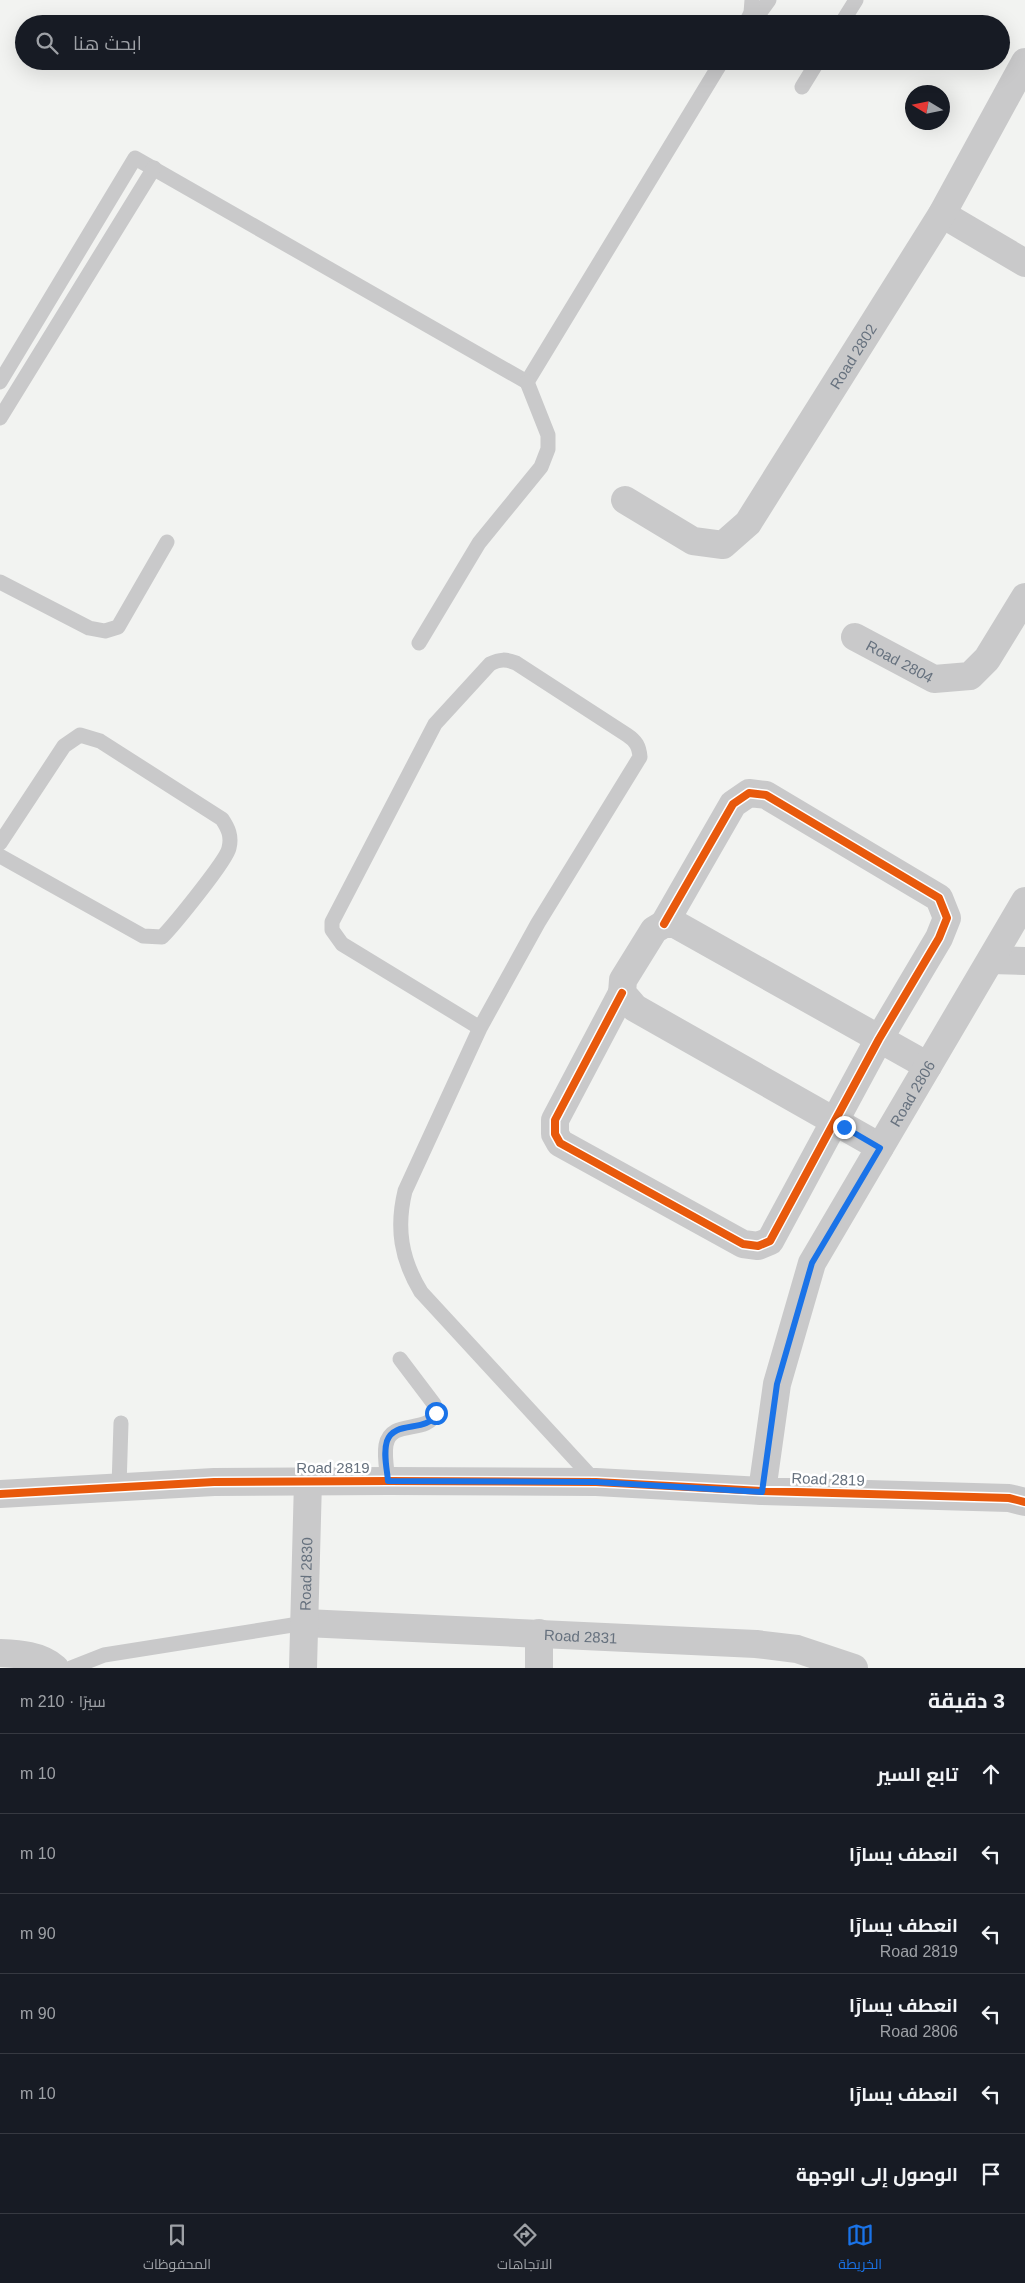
<!DOCTYPE html>
<html lang="ar">
<head>
<meta charset="utf-8">
<style>
	body { margin:0; font-family:Arial,Cairo,sans-serif; background:#242831; color:#f1f3f6; direction:rtl }
	.compass { position:absolute; left:905px; top:85px; width:45px; height:45px; border-radius:50%; background:#171b24; box-shadow:0 5px 20px #0002; rotate:280deg }
	.stop { position:absolute; width:15px; height:15px; margin:-11px; border:4px solid #1a73e8; border-radius:50%; background:#fff }
	.stop.end { background:#1a73e8; border-color:#fff; box-shadow:0 1px 5px #0008 }
	.list { margin:0; padding:0; list-style:none }
	h2 { display:flex; justify-content:space-between; align-items:center; height:65px; margin:0; padding:0 20px; font-size:21px }
	h2 small { font-size:16px; font-weight:400; color:#9ea1a6 }
	.list li { display:grid; grid-template-columns:32px 1fr auto; gap:15px; align-items:center; box-sizing:border-box; height:80px; padding:0 20px; border-top:1px solid #363941 }
	.list b { display:block; font-size:19px; white-space:nowrap }
	.list p { margin:0; font-size:16px; white-space:nowrap; color:#9ea1a6 }
	.list em { font-size:16px; font-style:normal; color:#9ea1a6 }
	.icon { flex:none; width:28px; height:28px; fill:none; stroke:currentColor; stroke-width:2; stroke-linecap:round; stroke-linejoin:round }
	.map { position:relative; flex:none; width:1025px; height:1668px; overflow:hidden; direction:ltr }
	.search { position:absolute; background:#171b24; box-shadow:0 5px 20px #0002; left:15px; right:15px; top:15px; height:55px; display:flex; align-items:center; gap:12px; box-sizing:border-box; padding:0 18px; border-radius:28px; color:#9ea1a6; font-size:19px }
	.sheet { height:545px; background:#171b24 }
	nav { display:flex; justify-content:space-around; align-items:center; box-sizing:border-box; height:70px; border-top:1px solid #363941; background:#171b24; font-size:14px; color:#9ea1a6 }
	nav a { display:grid; justify-items:center; gap:2px }
	nav .on { color:#1a73e8 }
	.map>svg:first-child { display:block }
	.lines { fill:none; stroke-linecap:round; stroke-linejoin:round }
	.service { stroke:#c9c9ca; stroke-width:15 }
	.minor { stroke:#c9c9ca; stroke-width:28 }
	.cycleway-casing { stroke:#fff; stroke-width:11 }
	.cycleway { stroke:#e8590c; stroke-width:8 }
	.route { stroke:#1a73e8; stroke-width:6 }
	.labels { text-anchor:middle; dominant-baseline:central; stroke-width:5; stroke-linejoin:round; paint-order:stroke }
	.street-label { font-size:15px; fill:#66717e; stroke:#fff }
</style>
</head>
<body>
<div class="map">
<svg width="1025" height="1668" viewBox="0 0 1025 1668">
	<rect width="100%" height="100%" fill="#f2f3f1"/>
	<g class="lines">
		<g class="service">
			<path d="M751,13l10,-2 8,-11"/>
			<path d="M745,24l6,-11 1,-13"/>
			<path d="M841,24l15,-24"/>
			<path d="M802,87l16,-26"/>
			<path d="M0,382l135,-224 392,224 195,-321"/>
			<path d="M0,418l154,-250"/>
			<path d="M0,582l89,46 16,3 13,-4 49,-85"/>
			<path d="M419,643l60,-100 62,-76 7,-18v-14l-21,-53"/>
			<path d="M0,843l64,-97 16,-11 20,6 122,78c6,9 10,17 7,29 -2,12 -56,78 -67,89l-19,-1 -143,-80"/>
			<path d="M480,1028l-138,-84 -10,-14v-8l103,-198 55,-60c10,-5 16,-5 26,-1l111,72c9,6 12,11 13,22l-102,166 -58,105 -75,163c-9,37 -4,68 16,101l175,190"/>
			<path d="M388,1481c-1,-11 -4,-25 -2,-36 5,-27 41,-10 50,-32l-2,-9 -34,-45"/>
			<path d="M119,1487l2,-64"/>
			<path d="M71,1668l33,-13 201,-32"/>
		</g>
		<g class="minor">
			<path d="M942,214l83,49"/>
			<path id="s1" d="M625,500l68,41 30,4 25,-22 194,-309 83,-152"/>
			<path id="s2" d="M855,637l79,42 36,-3 17,-17 38,-62"/>
			<path d="M991,960l34,1"/>
			<path d="M622,993l-67,127v14l5,9 183,101 15,2 12,-5 109,-202 60,-101 8,-20 -8,-20 -173,-103 -17,-2 -16,11 -69,120"/>
			<path d="M880,1147l-245,-139 -13,-15 1,-13 31,-50 10,-6h11l253,142"/>
			<path id="s3" d="M762,1491l15,-107 35,-121 213,-362"/>
			<path d="M0,1494l214,-12 174,-1 208,1 166,9 247,7 16,4"/>
			<path id="s4" d="M305,1623l451,21 41,5 57,19"/>
			<path d="M0,1653c19,1 40,2 55,15"/>
			<path id="s5" d="M303,1668l5,-187"/>
			<path d="M539,1668v-35"/>
		</g>
		<g class="cycleway-casing">
			<g id="cycleway">
				<path d="M622,993l-67,127v14l5,9 183,101 15,2 12,-5 109,-202 60,-101 8,-20 -8,-20 -173,-103 -17,-2 -16,11 -69,120"/>
				<path d="M0,1494l214,-12 174,-1 208,1 166,9 247,7 16,4"/>
			</g>
		</g>
		<use href="#cycleway" class="cycleway"/>
	</g>
	<g class="lines">
		<path class="route" d="M436,1413c-8,21 -41,6 -49,28 -4,12 0,28 1,40l208,1 166,10 15,-108 35,-121 68,-115 -36,-21"/>
	</g>
	<g class="labels">
		<g class="street-label">
			<text stroke="none"><textPath href="#s1" startOffset="340">Road 2802</textPath></text>
			<text stroke="none"><textPath href="#s2" startOffset="51">Road 2804</textPath></text>
			<text stroke="none"><textPath href="#s3" startOffset="431">Road 2806</textPath></text>
			<text x="333" y="1467">Road 2819</text>
			<text transform="translate(828 1479) rotate(2)">Road 2819</text>
			<text stroke="none"><textPath href="#s5" startOffset="94">Road 2830</textPath></text>
			<text stroke="none"><textPath href="#s4" startOffset="276">Road 2831</textPath></text>
		</g>
	</g>
</svg>
<svg class="compass" viewBox="-18 -18 36 36"><path d="M0-13l5 13h-10z" fill="#e53935"/><path d="M0 13l5-13h-10z" fill="#9ea1a6"/></svg>
<div class="stop" style="left:436px;top:1413px"></div>
<div class="stop end" style="left:844px;top:1127px"></div>
<div class="search"><svg class="icon" aria-label="search" viewBox="0 0 24 24"><circle cx="10" cy="10" r="6"/><path d="M15 15l6 6"/></svg>ابحث هنا</div>
</div>
<section class="sheet">
<h2>3 دقيقة<small>سيرًا · 210 m</small></h2>
<ul class="list">
<li><svg class="icon" aria-label="ahead" viewBox="0 0 24 24"><path d="M12 20V5M6 11l6-6 6 6"/></svg><div><b>تابع السير</b></div><em>10 m</em></li>
<li><svg class="icon" aria-label="left" viewBox="0 0 24 24"><path d="M17 20v-9H6M10 6l-5 5 5 5"/></svg><div><b>انعطف يسارًا</b></div><em>10 m</em></li>
<li><svg class="icon" aria-label="left" viewBox="0 0 24 24"><path d="M17 20v-9H6M10 6l-5 5 5 5"/></svg><div><b>انعطف يسارًا</b><p>Road 2819</p></div><em>90 m</em></li>
<li><svg class="icon" aria-label="left" viewBox="0 0 24 24"><path d="M17 20v-9H6M10 6l-5 5 5 5"/></svg><div><b>انعطف يسارًا</b><p>Road 2806</p></div><em>90 m</em></li>
<li><svg class="icon" aria-label="left" viewBox="0 0 24 24"><path d="M17 20v-9H6M10 6l-5 5 5 5"/></svg><div><b>انعطف يسارًا</b></div><em>10 m</em></li>
<li><svg class="icon" aria-label="arrive" viewBox="0 0 24 24"><path d="M6 21V4h12l-3 4 3 4H6"/></svg><div><b>الوصول إلى الوجهة</b></div></li>
</ul>
</section>
<nav>
<a class="on"><svg class="icon" aria-label="map" viewBox="0 0 24 24"><path d="M3 6l6-2 6 2 6-2v14l-6 2-6-2-6 2zM9 4v14M15 6v14"/></svg>الخريطة</a>
<a><svg class="icon" aria-label="directions" viewBox="0 0 24 24"><path d="M12 3l9 9-9 9-9-9zM9 14v-3h6M13 9l2 2-2 2"/></svg>الاتجاهات</a>
<a><svg class="icon" aria-label="saved" viewBox="0 0 24 24"><path d="M7 4h10v16l-5-4-5 4z"/></svg>المحفوظات</a>
</nav>
</body>
</html>
